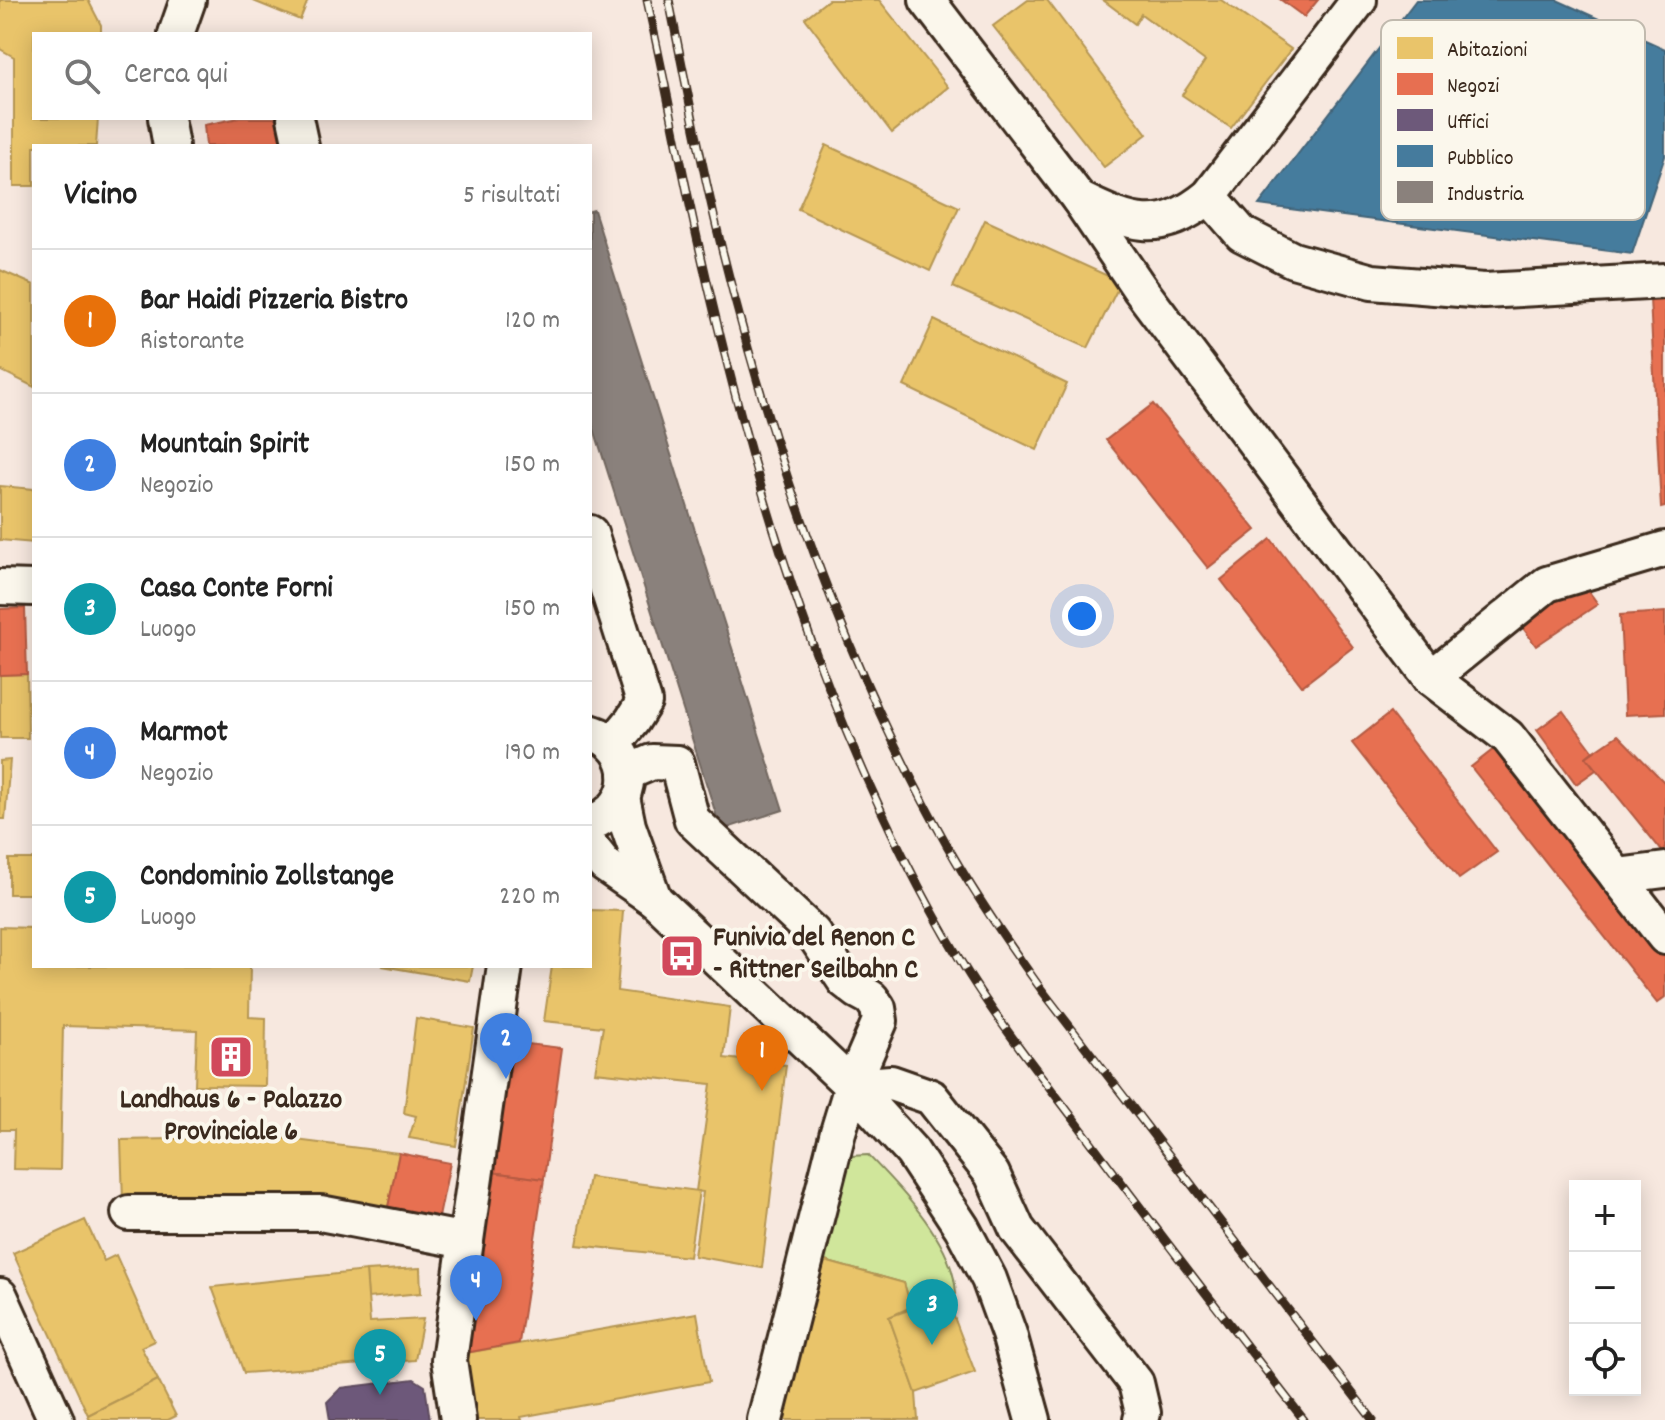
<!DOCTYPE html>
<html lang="it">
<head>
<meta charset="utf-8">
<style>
	body { margin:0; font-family:Dekko,sans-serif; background:#f2f2f2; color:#222 }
	.controls { position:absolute; right:24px; bottom:24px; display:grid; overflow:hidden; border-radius:0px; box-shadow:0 4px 20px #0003 }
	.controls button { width:72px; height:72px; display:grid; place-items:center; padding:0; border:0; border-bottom:2px solid #e0e0e0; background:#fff; color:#222; font:40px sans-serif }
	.you { position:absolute; left:1082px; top:616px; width:28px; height:28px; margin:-20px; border:6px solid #fff; border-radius:50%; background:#1a73e8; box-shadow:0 0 0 12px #1a73e833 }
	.badge { display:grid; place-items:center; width:52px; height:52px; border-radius:50%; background:#0b8043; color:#fff; font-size:26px; font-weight:700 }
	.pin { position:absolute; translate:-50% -66px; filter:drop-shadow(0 2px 4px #0008) }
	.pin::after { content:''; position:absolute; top:42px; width:28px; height:24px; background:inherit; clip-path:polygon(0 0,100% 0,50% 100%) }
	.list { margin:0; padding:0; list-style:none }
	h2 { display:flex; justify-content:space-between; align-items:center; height:104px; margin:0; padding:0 32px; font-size:34px }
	h2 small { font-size:26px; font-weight:400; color:#767676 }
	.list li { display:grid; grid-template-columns:52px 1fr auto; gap:24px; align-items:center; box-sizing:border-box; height:144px; padding:0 32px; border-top:2px solid #e0e0e0 }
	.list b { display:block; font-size:30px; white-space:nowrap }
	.list p { margin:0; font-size:26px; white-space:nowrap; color:#767676 }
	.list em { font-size:26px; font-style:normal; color:#767676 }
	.icon { flex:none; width:44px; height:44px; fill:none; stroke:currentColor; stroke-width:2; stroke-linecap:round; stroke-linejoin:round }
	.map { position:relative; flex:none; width:1665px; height:1420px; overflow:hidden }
	.search { position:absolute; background:#fff; box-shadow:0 4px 20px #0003; left:32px; top:32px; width:560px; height:88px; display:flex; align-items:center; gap:20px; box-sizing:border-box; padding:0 28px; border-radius:0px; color:#767676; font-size:30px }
	.panel { position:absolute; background:#fff; box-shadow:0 4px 20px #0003; left:32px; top:144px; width:560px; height:824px; border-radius:0px }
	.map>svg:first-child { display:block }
	.green { fill:#d0e69b; stroke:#86885c; stroke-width:2 }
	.homes { fill:#e9c46a; stroke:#b59653; stroke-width:2 }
	.shops { fill:#e76f51; stroke:#b35a42; stroke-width:2 }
	.offices { fill:#6d597a; stroke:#5e4b5e; stroke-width:2 }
	.public { fill:#457b9d; stroke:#426377; stroke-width:2; fill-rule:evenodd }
	.industry { fill:#8a817c; stroke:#726760; stroke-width:2 }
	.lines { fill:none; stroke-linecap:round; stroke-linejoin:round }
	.minor-casing { stroke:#3b2a1e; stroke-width:40 }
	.minor { stroke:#fbf7ec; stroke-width:34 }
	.rail-casing { stroke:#3b2a1e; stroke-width:9 }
	.rail { stroke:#fbf7ec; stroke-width:6; stroke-dasharray:18; stroke-linecap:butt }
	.labels { text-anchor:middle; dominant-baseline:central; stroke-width:8; stroke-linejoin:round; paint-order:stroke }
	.poi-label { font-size:28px; font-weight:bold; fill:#3b2a1e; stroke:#fbf7ec; text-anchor:start }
	.key { fill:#fbf7ec; stroke:#c1baae; stroke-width:2 }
	.key-label { font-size:22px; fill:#3b2a1e }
</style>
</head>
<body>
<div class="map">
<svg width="1665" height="1420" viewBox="0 0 1665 1420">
	<rect width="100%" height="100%" fill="#f7e8df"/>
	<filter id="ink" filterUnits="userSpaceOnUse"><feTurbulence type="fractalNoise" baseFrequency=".0125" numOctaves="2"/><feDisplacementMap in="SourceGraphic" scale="16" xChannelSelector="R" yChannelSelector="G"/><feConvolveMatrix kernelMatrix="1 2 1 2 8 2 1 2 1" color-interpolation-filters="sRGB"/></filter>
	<g filter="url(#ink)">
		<path class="green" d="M868,1155c34,35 86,88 88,139l-45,13 -7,-24 -83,-23 29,-104z"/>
		<g class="homes">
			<path d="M0,0h88l13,25v9h-67v84h64l-2,28h-62v40h-20v-129l-14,-8z"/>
			<path d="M251,0h57l-8,20z"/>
			<path d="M828,0h51l69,87 -56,46 -87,-115z"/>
			<path d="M1028,0h19l100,134 -43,33 -111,-141z"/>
			<path d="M1103,0h118l70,49 -60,79 -49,-33 23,-34 -64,-47 -6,10z"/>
			<path d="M826,145l133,62 -29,64 -132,-62z"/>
			<path d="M985,220l136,62 -33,66 -135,-61z"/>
			<path d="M0,270l34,15v102l-34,-17z"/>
			<path d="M934,320l133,64 -30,66 -133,-64z"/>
			<path d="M0,486l34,3v54l-34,-3z"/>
			<path d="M27,674l1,64h-28v-63z"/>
			<path d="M10,760l-5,59h-5v-58z"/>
			<rect x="9" y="859" width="25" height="35"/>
			<path d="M590,910l33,1 -6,80 113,16 -6,51 62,7 -24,203 -68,-12 9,-64 -7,-1 15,-107 -116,-12 8,-45 -59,-6 8,-55h38z"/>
			<path d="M0,927l34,1v38h216l-1,51 17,1 -1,68 -70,-1 2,-55 -134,-4 -3,144 -47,-1 1,-39h-14z"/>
			<path d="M382,966h91l-3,15z"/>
			<path d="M416,1018l58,10 -18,118 -47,-8 7,-22 -12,-3z"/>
			<path d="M272,1137l127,16 -12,59 -58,-15 -58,-2 -148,6 -2,-61z"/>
			<path d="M589,1177l110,14 -10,66 -112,-12z"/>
			<path d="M85,1220l19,41 12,-6 38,86 -13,6 17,33 -70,35 -75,-162z"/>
			<path d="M821,1260l83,23 7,24 -22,10 27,76 2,27h-137z"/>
			<path d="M420,1268l1,25 -53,5 -2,-27z"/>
			<path d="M366,1271l4,51 53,-3 -8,41 -171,13 -32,-86z"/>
			<path d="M946,1296l29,76 -59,21 -27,-76z"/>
			<path d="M697,1313l12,69 -188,35 1,3h-52l-10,-66z"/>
			<path d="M158,1380l18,36 -8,4h-78l-2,-5z"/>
		</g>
		<g class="shops">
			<path d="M1281,0h37l-14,17z"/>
			<path d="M239,118h45l4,28h-82l-2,-21z"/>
			<path d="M1665,298v209l-4,1 -11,-209z"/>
			<path d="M1153,404l103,126 -48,38 -102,-128z"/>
			<path d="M1271,539l82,108 -51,39 -81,-106z"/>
			<path d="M1582,582l16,22 -62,42 -18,-25z"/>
			<path d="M25,608l2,66 -27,1v-66z"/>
			<path d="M1665,612v101l-40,2 -5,-100z"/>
			<path d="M1563,711l30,40 -7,6 10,13 -20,14 -39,-54z"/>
			<path d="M1390,713l107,139 -38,27 -107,-136z"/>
			<path d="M1618,735l47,48v72l-79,-98z"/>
			<path d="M1499,745l166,210v42l-8,6 -186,-236z"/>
			<path d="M502,1041l60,7 -18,131 -60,-8z"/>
			<path d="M399,1153l51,10 -12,59 -51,-10z"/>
			<path d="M484,1171l60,8 -25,164 -59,11z"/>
		</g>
		<path class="offices" d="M414,1379l11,7 5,34h-100l-3,-18 14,-14z"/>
		<path class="public" d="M1416,0h141l108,49v107l-33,98 -373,-49zM1512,59l108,49 -19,52 -63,3zM1457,69l23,95 -49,1 -14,-42z"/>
		<path class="industry" d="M594,210l189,600 -62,20 -131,-414v-205z"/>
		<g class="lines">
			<g class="minor-casing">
				<g id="minor">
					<path d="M927,0l152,199 61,90 291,389 77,59 157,200"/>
					<path d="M176,34l12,-34"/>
					<path d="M166,118l5,28"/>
					<path d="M295,118l6,28"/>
					<path d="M1209,196l33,38 51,26 79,22 112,9 181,-10"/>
					<path d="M1079,199c53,26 81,37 130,-3l150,-196"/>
					<path d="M590,533l54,169 -12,19 -19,23"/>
					<path d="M0,587l34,1"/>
					<path d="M1431,678l116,-94 118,-35"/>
					<path d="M590,732c49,14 48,76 0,91"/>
					<path d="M626,773l26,-11 25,1 15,57 121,113 32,48 13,10 13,7 7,10 2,13 -28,65 -14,46 -73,288"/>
					<path d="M622,797l6,29 26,73"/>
					<path d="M590,846l15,19 49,34 198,187 60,66 50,76 27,51 20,55 24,86"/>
					<path d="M1617,876l48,-6"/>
					<path d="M852,1086l39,-3 40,14 61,77 25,55 119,154 7,30 -2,7"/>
					<path d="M129,1213h191l146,28"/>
					<path d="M0,1296l56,124"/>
					<path d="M458,1420l-9,-60 56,-394"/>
				</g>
			</g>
			<use href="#minor" class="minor"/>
			<g class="rail-casing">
				<g id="rail">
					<path d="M647,0c18,81 33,162 51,242 56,248 131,498 262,718 34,57 76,109 116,162 75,101 151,199 228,298"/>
					<path d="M669,0c16,79 31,159 50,237 51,210 123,422 229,610 28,50 60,96 93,142l332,431"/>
				</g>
			</g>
			<use href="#rail" class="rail"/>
		</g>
	</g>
	<defs>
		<g id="bus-square" transform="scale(2.3)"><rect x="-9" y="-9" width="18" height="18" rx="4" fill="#d1495b" stroke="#fbf7ec"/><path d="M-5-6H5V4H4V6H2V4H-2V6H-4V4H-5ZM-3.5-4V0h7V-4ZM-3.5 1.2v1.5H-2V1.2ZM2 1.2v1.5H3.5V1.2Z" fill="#fff"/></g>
		<g id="building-square" transform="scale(2.3)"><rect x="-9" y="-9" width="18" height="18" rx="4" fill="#d1495b" stroke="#fbf7ec"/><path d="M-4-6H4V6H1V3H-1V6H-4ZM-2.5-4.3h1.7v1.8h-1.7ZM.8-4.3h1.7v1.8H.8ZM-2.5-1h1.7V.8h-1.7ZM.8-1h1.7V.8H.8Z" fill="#fff"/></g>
	</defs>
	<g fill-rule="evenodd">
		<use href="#bus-square" x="682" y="956"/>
		<use href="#building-square" x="231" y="1057"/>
	</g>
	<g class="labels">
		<g class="poi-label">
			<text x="713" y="940">Funivia del Renon C<tspan x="713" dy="32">- Rittner Seilbahn C</tspan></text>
			<text x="231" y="1102" text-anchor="middle">Landhaus 6 - Palazzo<tspan x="231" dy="32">Provinciale 6</tspan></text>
		</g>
	</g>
	<rect x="1381" y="20" width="264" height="200" rx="12" class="key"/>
	<rect x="1397" y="37" width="36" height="22" fill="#e9c46a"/>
	<rect x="1397" y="73" width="36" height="22" fill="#e76f51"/>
	<rect x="1397" y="109" width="36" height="22" fill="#6d597a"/>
	<rect x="1397" y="145" width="36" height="22" fill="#457b9d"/>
	<rect x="1397" y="181" width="36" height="22" fill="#8a817c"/>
	<g class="key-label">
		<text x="1447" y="56">Abitazioni</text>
		<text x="1447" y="92">Negozi</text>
		<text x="1447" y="128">Uffici</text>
		<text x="1447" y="164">Pubblico</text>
		<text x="1447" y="200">Industria</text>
	</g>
</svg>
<div class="controls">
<button>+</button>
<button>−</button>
<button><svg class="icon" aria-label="locate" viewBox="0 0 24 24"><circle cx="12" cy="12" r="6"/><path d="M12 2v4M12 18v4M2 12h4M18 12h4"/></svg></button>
</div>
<div class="you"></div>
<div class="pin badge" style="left:762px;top:1091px;background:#e8710a">1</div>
<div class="pin badge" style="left:506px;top:1079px;background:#3f7fe0">2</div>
<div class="pin badge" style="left:932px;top:1345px;background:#0f9aa8">3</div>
<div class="pin badge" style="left:476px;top:1321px;background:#3f7fe0">4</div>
<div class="pin badge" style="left:380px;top:1395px;background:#0f9aa8">5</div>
<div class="search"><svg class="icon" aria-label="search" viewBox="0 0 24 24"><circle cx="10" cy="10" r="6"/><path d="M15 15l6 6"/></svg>Cerca qui</div>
<section class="panel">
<h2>Vicino<small>5 risultati</small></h2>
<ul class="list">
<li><span class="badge" style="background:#e8710a">1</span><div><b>Bar Haidi Pizzeria Bistro</b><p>Ristorante</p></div><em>120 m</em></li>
<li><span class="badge" style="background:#3f7fe0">2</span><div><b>Mountain Spirit</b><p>Negozio</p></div><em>150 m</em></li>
<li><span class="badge" style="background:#0f9aa8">3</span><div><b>Casa Conte Forni</b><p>Luogo</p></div><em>150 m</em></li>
<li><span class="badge" style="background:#3f7fe0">4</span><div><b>Marmot</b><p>Negozio</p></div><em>190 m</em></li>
<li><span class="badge" style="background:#0f9aa8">5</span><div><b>Condominio Zollstange</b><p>Luogo</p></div><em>220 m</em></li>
</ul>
</section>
</div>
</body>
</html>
